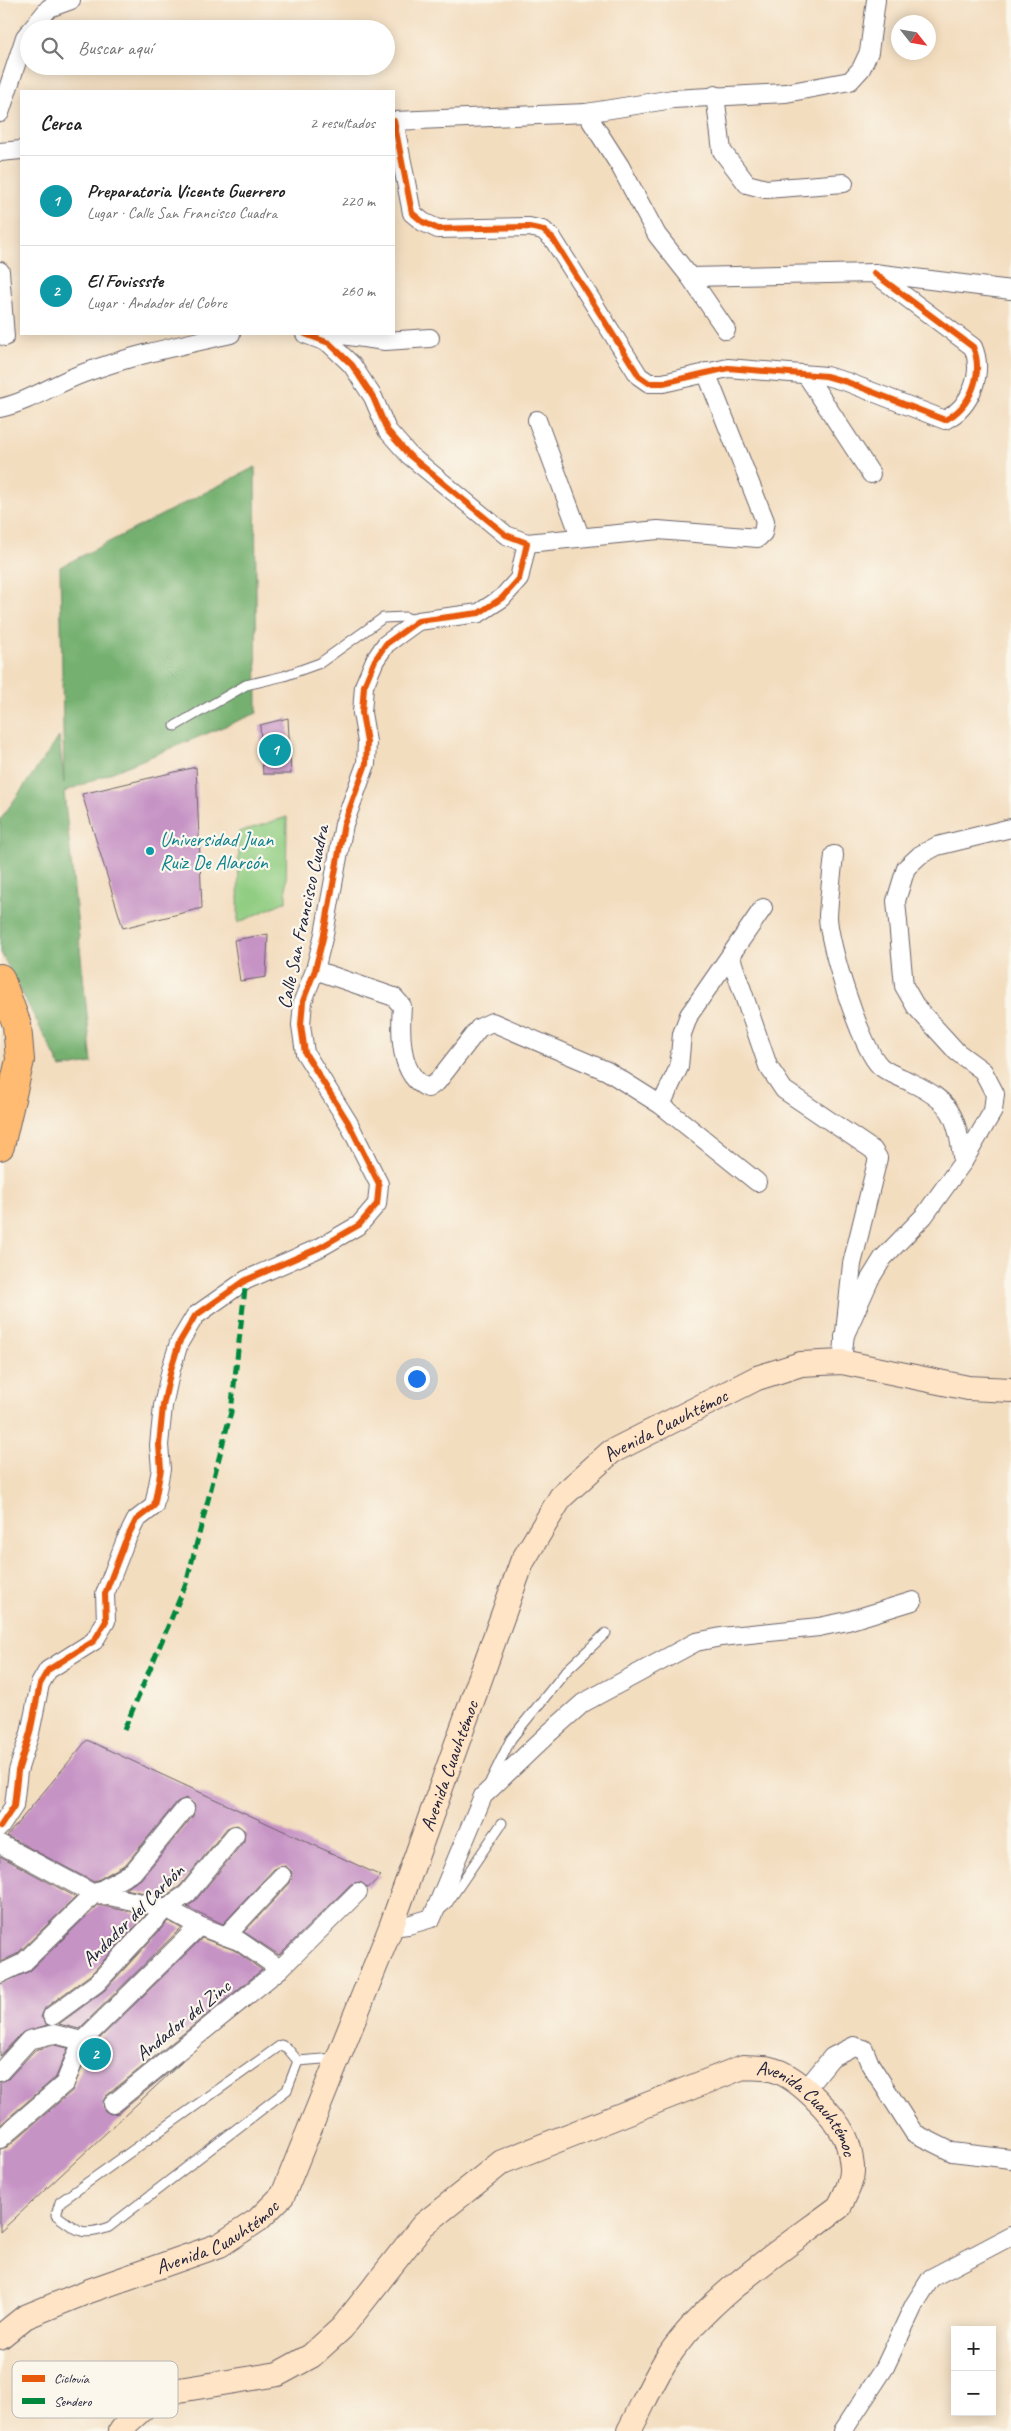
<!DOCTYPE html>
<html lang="es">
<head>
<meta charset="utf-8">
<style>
	body { margin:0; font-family:Caveat,sans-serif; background:#f6f6f6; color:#222 }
	.controls { position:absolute; right:15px; bottom:15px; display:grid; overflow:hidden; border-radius:0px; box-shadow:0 2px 12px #0003 }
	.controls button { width:45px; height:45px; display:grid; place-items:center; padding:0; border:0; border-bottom:1px solid #e0e0e0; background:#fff; color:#222; font:25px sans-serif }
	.compass { position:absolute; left:891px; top:15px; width:45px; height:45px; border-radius:50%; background:#fff; box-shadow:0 2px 12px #0003; rotate:121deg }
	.you { position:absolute; left:416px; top:1378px; width:18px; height:18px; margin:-12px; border:4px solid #fff; border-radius:50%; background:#1a73e8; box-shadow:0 0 0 8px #1a73e833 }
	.badge { display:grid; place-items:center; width:32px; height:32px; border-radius:50%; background:#b5179e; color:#fff; font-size:16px; font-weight:700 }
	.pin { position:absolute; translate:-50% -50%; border:2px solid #fff; box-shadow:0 1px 5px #0006 }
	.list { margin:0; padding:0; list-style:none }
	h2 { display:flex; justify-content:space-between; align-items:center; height:65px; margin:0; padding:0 20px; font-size:21px }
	h2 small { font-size:16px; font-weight:400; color:#767676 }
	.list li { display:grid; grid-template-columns:32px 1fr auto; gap:15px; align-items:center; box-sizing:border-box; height:90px; padding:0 20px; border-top:1px solid #e0e0e0 }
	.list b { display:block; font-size:19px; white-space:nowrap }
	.list p { margin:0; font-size:16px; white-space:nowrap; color:#767676 }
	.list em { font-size:16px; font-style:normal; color:#767676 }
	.icon { flex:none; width:28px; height:28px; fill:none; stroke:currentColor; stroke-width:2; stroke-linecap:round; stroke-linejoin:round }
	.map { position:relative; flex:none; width:1011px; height:2431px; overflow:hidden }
	.search { position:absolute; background:#fff; box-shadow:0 2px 12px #0003; left:20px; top:20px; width:375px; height:55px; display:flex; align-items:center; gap:12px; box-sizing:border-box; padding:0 18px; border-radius:28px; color:#767676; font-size:19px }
	.panel { position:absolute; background:#fff; box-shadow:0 2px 12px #0003; left:20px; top:90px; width:375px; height:245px; border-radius:0px }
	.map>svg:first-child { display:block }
	.green { fill:#91cd82; stroke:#5a785e }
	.forest { fill:#74b070; stroke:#4b6956 }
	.building { fill:#c693c5 }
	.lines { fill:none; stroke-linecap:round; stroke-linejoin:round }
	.lane-casing { stroke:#6b6369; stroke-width:11 }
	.street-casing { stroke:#6b6369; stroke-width:20 }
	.secondary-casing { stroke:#6b6369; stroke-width:26 }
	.primary-casing { stroke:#6b6369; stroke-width:30 }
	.lane { stroke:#fff; stroke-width:9 }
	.street { stroke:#fff; stroke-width:18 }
	.secondary { stroke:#ffe4c6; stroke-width:24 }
	.primary { stroke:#febb71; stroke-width:28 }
	.quiet { stroke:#00873e; stroke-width:5; stroke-dasharray:10 5; stroke-linecap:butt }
	.cycleway-casing { stroke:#fbf7ec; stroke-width:9 }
	.cycleway { stroke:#e8590c; stroke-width:6 }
	.culture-dot { fill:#0f9aa8; stroke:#fbf7ec; stroke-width:2 }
	.labels { text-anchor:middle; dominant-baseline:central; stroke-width:4.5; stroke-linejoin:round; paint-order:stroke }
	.culture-label { font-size:20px; fill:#0d838f; stroke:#fbf7ec; text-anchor:start }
	.street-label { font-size:20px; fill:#22223b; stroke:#fbf7ec }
	.key { fill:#fbf7ec; stroke:#bab7b7; stroke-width:1 }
	.key-label { font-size:14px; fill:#22223b }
</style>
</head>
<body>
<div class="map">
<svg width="1011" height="2431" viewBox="0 0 1011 2431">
	<rect width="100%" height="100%" fill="#fbf7ec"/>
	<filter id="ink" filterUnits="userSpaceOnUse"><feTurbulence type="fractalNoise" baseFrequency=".02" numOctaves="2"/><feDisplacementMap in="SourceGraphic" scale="10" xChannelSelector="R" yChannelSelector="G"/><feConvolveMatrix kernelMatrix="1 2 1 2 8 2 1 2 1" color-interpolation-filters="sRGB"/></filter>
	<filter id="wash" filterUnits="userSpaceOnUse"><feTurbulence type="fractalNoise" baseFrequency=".0096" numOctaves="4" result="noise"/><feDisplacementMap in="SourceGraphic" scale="20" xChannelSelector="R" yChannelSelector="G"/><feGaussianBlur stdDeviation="1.12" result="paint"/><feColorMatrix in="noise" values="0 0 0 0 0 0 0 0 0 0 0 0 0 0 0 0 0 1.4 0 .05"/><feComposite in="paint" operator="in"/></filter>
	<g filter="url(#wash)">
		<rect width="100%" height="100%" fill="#f3ddbf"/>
		<path class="green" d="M287,817l-1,84 -48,22 1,-91z"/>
		<path class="forest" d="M255,467l2,246 -193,79 28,271 -31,5 -61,-117v-131l59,-83 5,46 -4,-216z"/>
		<g id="blocks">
			<g class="building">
				<path d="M288,718l3,56h-28l-3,-49z"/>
				<path d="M196,767l6,141 -79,20 -41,-134z"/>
				<path d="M268,934l-2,43 -26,4 -6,-41z"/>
				<path d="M87,1740l294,136 -13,12 -8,-6 -9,2 -72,71 -35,-23 46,-49 2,-11 -7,-6 -11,3 -51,55 -36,-17 8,-6 49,-60 1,-10 -8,-6 -10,3 -47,58 -16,11 -39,-8 16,-10 52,-63 2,-11 -9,-7 -9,4 -51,62 -32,18 -87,-46z"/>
				<path d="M0,1856l76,41 -59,57 -17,8z"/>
				<path d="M98,1905l48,10 -56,60 -45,33 -4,9 6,8 -25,8 -22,23v-72l30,-13z"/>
				<path d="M168,1921l13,7 -102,101 -20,-5 46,-34z"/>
				<path d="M202,1938l32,12 28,20 -156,126 -3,5 1,9 6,4 9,-1 65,-53 -184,172v-83l7,-2 65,-56 19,-44z"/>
				<path d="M54,2045l14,3 -12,29 -56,48v-43l8,-3 27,-29z"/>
			</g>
		</g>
	</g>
	<g filter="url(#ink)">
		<use href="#blocks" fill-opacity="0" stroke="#6b6369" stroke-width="1"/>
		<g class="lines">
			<g class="lane-casing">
				<g id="lane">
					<path d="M175,726l71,-41 38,-9 36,-13 63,-45 22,-1 12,4"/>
					<path d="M490,1782l21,-43 56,-69 39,-37"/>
					<path d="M439,1911l8,-7 55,-81"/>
					<path d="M281,2045l6,3 11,13 -11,29 -178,137c-27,10 -31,4 -53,-12l4,-13z"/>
					<path d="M298,2061l37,-3"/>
				</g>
			</g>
			<g class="street-casing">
				<g id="street">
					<path d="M32,29l17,-21 22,-8"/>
					<path d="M715,95l7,56 25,33 19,5 78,-6"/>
					<path d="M0,113l25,-76 4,-5"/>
					<path d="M586,113l34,53 37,69 33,42 36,53"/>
					<path d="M394,121l18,92 11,9 15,7 91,-2 14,3 10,9 86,137 10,7h14l65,-15 98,8 21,6 98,38c26,-13 39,-47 28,-73l-99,-74"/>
					<path d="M394,121l192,-8 87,-14 113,-6 64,-12 11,-12 8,-17 7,-52"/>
					<path d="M0,152l21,-2"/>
					<path d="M0,271l5,66"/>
					<path d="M690,277l184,-4 137,17"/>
					<path d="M335,334l50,7 45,-3"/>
					<path d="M807,376l64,98"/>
					<path d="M0,408c29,-6 56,-25 84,-35 48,-18 98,-28 147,-39"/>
					<path d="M537,420l43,116"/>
					<path d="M527,543l131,-13 100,8 5,-5 2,-12 -59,-149"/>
					<path d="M834,855c-2,20 -5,41 -6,61 0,27 33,132 52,150 7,7 21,11 30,16 45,21 46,35 53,80"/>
					<path d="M731,958l37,108 16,24 89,60 5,8 -26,106 -10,98"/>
					<path d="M315,970l79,27 8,9c-2,26 -3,71 26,82l9,-6 42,-54 13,-6 115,49 54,34 96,77"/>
					<path d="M661,1105l18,-38 3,-33 7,-19 74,-107"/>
					<path d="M844,1337l26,-58 13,-21 41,-42 39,-54 30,-51 2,-17 -12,-23 -26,-19 -41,-45 -12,-21 -8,-85 10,-33 14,-13 17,-9 74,-18"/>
					<path d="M0,1827l14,-21 4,-35 12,-38 10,-49 8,-14 46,-29 12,-20 -1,-27 20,-52 11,-22 18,-14 7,-37 -2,-24 4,-39 8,-37 8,-26 16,-27 51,-36 73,-32 40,-23 18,-21 2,-20 -31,-62 -43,-69 -4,-28 2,-24 12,-31 9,-36 20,-110 22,-60 1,-22 -5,-29 2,-27 11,-26 11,-16 32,-23 61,-8 23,-15 17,-19 8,-36 -21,-8 -97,-80 -22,-25 -14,-33 -21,-32 -23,-22 -24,-9"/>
					<path d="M0,1844l90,48 76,16 33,18 40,15 41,28"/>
					<path d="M391,1927l17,-2 24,-7 51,-122 66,-63 34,-30 113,-61 25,-5 98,-10 29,-6 65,-20"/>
					<path d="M226,1936l56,-60"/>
					<path d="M0,1974l23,-11 71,-69 39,-22 52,-63"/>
					<path d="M52,2016l45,-33 69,-75 21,-14 48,-59"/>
					<path d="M0,2072l29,-32 25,-6 28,7"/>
					<path d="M805,2090l27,-33 22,-11 10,3 6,15 44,69 38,19 59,7"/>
					<path d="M113,2104l167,-135 78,-77"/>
					<path d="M0,2139l65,-56 17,-42 117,-115"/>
					<path d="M843,2431l42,-64 29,-62 17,-27 80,-42"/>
				</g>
			</g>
			<g class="secondary-casing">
				<g id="secondary">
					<path id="s1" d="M0,2337l25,-20 64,-26 131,-46 38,-25 25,-25 108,-268 131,-365 39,-65 50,-45 146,-74 44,-14 41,-2 126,26 43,2"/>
					<path id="s2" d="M121,2431l7,-9 23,-21 28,-11 99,-16 33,-18 31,-28 81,-103 79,-63 241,-95c9,1 18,0 27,2 26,5 63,44 75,68 4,8 6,21 7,30 1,14 -7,28 -13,40 -56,42 -132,91 -171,150 -15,23 -26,50 -39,74"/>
				</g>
			</g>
			<g class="primary-casing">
				<path id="primary" d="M0,978l17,47 3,35 -20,86"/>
			</g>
			<use href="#lane" class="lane"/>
			<use href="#street" class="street"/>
			<use href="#secondary" class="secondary"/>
			<use href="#primary" class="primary"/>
			<path class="quiet" d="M124,1730l62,-146 45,-172 15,-132"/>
			<g class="cycleway-casing">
				<g id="cycleway">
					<path d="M394,121l18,92 11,9 15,7 91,-2 14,3 10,9 86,137 10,7h14l65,-15 98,8 21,6 98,38c26,-13 39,-47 28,-73l-99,-74"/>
					<path d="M0,1827l14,-21 4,-35 12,-38 10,-49 8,-14 46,-29 12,-20 -1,-27 20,-52 11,-22 18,-14 7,-37 -2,-24 4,-39 8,-37 8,-26 16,-27 51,-36 73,-32 40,-23 18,-21 2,-20 -31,-62 -43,-69 -4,-28 2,-24 12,-31 9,-36 20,-110 22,-60 1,-22 -5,-29 2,-27 11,-26 11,-16 32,-23 61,-8 23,-15 17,-19 8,-36 -21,-8 -97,-80 -22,-25 -14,-33 -21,-32 -23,-22 -24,-9"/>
				</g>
			</g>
			<use href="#cycleway" class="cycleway"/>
		</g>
	</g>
	<circle class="culture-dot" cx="150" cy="851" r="5"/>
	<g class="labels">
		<g class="culture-label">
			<text x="160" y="839">Universidad Juan<tspan x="160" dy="23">Ruiz De Alarcón</tspan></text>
		</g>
		<g class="street-label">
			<text transform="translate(303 917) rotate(-78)">Calle San Francisco Cuadra</text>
			<text stroke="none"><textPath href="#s1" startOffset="1201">Avenida Cuauhtémoc</textPath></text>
			<text stroke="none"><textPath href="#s1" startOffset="781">Avenida Cuauhtémoc</textPath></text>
			<text transform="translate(133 1915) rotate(-45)">Andador del Carbón</text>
			<text transform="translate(183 2020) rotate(-39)">Andador del Zinc</text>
			<text stroke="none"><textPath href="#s2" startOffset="825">Avenida Cuauhtémoc</textPath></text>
			<text stroke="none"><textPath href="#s1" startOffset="241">Avenida Cuauhtémoc</textPath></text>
		</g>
	</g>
	<rect x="12" y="2361" width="166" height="57" rx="8" class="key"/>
	<rect x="22" y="2375" width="23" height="7" fill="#e8590c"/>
	<rect x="22" y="2398" width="23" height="6" fill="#00873e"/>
	<g class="key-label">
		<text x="54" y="2383">Ciclovía</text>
		<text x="54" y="2406">Sendero</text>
	</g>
</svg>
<div class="controls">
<button>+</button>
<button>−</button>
</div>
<svg class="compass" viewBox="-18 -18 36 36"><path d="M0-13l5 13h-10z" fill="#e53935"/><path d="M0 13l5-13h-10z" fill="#767676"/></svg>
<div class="you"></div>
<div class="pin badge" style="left:275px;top:750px;background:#0f9aa8">1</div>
<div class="pin badge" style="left:95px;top:2054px;background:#0f9aa8">2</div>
<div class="search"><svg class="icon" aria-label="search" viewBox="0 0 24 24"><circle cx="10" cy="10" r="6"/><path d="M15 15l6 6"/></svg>Buscar aquí</div>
<section class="panel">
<h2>Cerca<small>2 resultados</small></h2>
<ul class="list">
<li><span class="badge" style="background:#0f9aa8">1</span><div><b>Preparatoria Vicente Guerrero</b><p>Lugar · Calle San Francisco Cuadra</p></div><em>220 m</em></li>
<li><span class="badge" style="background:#0f9aa8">2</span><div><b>El Fovissste</b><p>Lugar · Andador del Cobre</p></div><em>260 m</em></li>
</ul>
</section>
</div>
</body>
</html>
